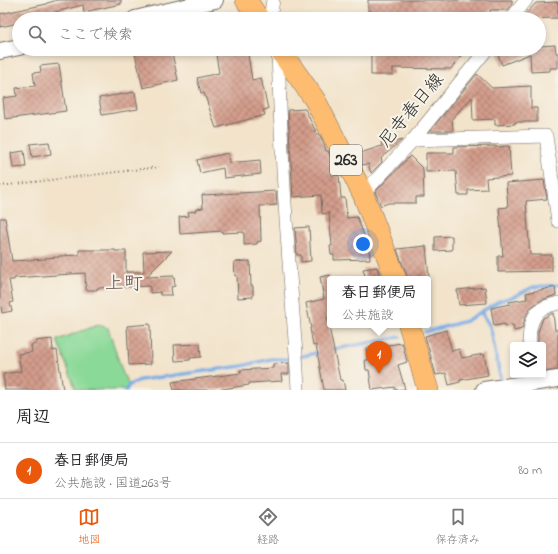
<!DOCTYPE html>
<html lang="ja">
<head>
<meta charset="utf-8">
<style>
	body { margin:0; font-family:"Indie Flower","Klee One",sans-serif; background:#f2f2f2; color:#202124 }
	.controls { position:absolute; right:12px; bottom:12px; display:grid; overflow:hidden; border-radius:4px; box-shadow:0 2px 6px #0003 }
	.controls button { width:36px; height:36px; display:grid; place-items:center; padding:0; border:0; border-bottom:1px solid #e0e0e0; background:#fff; color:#202124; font:20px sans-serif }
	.you { position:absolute; left:363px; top:244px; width:14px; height:14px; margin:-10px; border:3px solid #fff; border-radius:50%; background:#1a73e8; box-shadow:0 0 0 6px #1a73e833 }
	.badge { display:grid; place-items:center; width:26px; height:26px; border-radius:50%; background:#ea580c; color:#fff; font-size:13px; font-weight:700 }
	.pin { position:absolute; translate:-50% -33px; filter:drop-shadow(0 1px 2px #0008) }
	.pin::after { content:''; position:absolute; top:21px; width:14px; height:12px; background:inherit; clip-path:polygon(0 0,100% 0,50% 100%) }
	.popup { position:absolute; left:327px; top:276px; width:104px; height:52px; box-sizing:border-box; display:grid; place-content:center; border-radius:4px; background:#fff; filter:drop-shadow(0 1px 3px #0005); font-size:13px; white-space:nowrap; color:#757577 }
	.popup b { font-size:15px; color:#202124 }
	.popup::after { content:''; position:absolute; left:50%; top:100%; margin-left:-8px; border:8px solid transparent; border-top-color:#fff }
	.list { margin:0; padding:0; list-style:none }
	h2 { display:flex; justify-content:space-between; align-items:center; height:52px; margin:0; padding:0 16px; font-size:17px }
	h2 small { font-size:13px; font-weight:400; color:#757577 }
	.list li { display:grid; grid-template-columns:26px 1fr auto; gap:12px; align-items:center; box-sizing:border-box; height:56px; padding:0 16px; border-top:1px solid #e0e0e0 }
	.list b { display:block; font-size:15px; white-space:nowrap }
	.list p { margin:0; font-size:13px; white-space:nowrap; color:#757577 }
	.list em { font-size:13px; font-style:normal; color:#757577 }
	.icon { flex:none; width:22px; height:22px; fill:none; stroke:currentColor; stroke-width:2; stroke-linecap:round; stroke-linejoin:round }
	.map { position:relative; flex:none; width:558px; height:390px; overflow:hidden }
	.search { position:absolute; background:#fff; box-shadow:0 2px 6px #0003; left:12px; right:12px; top:12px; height:44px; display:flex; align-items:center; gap:10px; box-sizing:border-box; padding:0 14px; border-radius:22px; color:#757577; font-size:15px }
	.sheet { height:108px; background:#fff }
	nav { display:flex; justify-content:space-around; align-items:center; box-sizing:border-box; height:56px; border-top:1px solid #e0e0e0; background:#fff; font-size:11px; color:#757577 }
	nav a { display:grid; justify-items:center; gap:2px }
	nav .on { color:#ea580c }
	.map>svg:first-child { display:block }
	.green { fill:#8bd998; stroke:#5b8262 }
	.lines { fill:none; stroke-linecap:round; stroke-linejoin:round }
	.stream { stroke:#7aade6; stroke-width:3.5 }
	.building { fill:url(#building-cross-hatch) }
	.minor-casing { stroke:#716b63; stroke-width:14 }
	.tertiary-casing { stroke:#716b63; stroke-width:18 }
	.trunk-casing { stroke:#716b63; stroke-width:22 }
	.path { stroke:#716b63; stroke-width:2; stroke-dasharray:1 3; stroke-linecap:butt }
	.minor { stroke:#fff; stroke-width:13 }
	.tertiary { stroke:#fff; stroke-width:16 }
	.trunk { stroke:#febc70; stroke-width:21 }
	.labels { text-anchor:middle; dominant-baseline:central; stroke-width:4; stroke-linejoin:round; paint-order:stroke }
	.shield { fill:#f7f3e8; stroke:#686764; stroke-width:1 }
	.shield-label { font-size:17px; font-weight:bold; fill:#2b2b2b }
	.street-label { font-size:18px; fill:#2b2b2b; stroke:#f7f3e8 }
	.neighbourhood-label { font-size:19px; fill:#66534d; stroke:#f7f3e8 }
</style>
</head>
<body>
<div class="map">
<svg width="558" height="390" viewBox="0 0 558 390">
	<defs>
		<pattern id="building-cross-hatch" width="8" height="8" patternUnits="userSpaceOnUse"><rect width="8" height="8" fill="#d39c8b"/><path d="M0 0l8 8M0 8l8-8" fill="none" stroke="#ab7f72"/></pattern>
	</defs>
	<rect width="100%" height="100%" fill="#f7f3e8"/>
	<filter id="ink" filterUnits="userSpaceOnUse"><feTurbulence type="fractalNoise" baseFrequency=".025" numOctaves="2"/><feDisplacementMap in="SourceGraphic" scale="8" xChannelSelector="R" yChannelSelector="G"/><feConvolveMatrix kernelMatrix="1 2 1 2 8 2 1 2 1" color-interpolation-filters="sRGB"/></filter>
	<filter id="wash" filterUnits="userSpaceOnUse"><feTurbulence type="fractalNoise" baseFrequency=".012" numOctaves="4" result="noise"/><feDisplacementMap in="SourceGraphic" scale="16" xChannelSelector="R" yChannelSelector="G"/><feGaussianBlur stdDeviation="0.9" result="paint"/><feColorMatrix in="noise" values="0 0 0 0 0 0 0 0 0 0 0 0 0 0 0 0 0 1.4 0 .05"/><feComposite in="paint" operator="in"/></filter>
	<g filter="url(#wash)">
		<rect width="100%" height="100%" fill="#f2e3ca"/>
		<path class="green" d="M98,325l10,3 15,46 6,11 -3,5h-50l-19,-50z"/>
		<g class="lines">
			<g class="stream">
				<path d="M481,312l9,14 11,55"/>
				<path d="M425,332l41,-11 33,-20 16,-5 18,-9 25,-2"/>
				<path d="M330,350l70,-13"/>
				<path d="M299,357l21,-5"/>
				<path d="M126,390l3,-5 11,-5 102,-14 29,-7h22"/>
			</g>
		</g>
		<g id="blocks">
			<g class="building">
				<path d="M58,0h63v4l-37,8 -1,-7 -28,7 2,7h-38v4l-19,4v-13l47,-10v-1z"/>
				<path d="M368,0h144v4l-4,6h-18v9h-119l1,-8h-4z"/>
				<path d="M558,2v16l-37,1 15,-16z"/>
				<path d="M555,45l1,8h2v15h-8v3l-19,1 -1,-18 -28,11 -5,-13 7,-3h35v-3z"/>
				<path d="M134,49h37l7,31 -35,8z"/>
				<path d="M215,49h32l5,31 9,-2 7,31 -5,1 2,5 -49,13 -12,-35h-3l-4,-15 22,-5z"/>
				<path d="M371,49h95l-15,20 -58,-1v7h-22z"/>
				<path d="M59,64l7,47 -61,8 -2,-21 14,-2 -1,-8 19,-2 -2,-13 8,-1 -1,-6z"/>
				<path d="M477,74l15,14 39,-2v22h6v14h-22v2l-20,1v-6l-22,1 -1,-23 -20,22 1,12h-23z"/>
				<path d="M135,92l3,17 -36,6 -3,-17z"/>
				<path d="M305,109l12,25h2l6,13 1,4h2l3,7 1,18 7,-1 2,23h4l2,20 10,-1 12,31 1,11 -36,1v-5h-3l-1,-9h2l-3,-33 -7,1 -1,-19 -28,2 -5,-87z"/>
				<path d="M402,140l-21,18 1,4 -11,11 -3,-9 -6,1 -5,-11 25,-8 -1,-4h13z"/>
				<path d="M49,142l2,12 -19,3 -2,-13z"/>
				<path d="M495,146v1l14,-1 2,30 -25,2 1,11 -19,1v5h-10l-2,-24 -30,1v-19h28v-6z"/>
				<path d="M24,151l2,16 -13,1 -2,-15z"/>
				<path d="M228,153l1,10 31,-3 1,14 -37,4 -1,-10 -23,5 -3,-13z"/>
				<path d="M410,156l13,13 1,28h-8v6h-28l-7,3 -6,-14z"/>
				<path d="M544,180l3,19 -21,2 4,54h22v16l-54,1v-16h5l-4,-48 9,-1 -2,-24z"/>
				<path d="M276,191l1,14 -17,1 1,35 -4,1v2l-13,1v-13l-22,1v-2l-42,3 -1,-17 10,-1 -1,-4 8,-1v-2l7,-1 -1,-13z"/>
				<path d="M0,218h5l7,43 34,-2 -1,-1 14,-1v-1l20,-1v-5h36v1h11v21h18l-1,-20 29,-1 -26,26 28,-1 1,10 -4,1 1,8h-12v-3l-10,1v-7l-53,2v2h-11l-1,-17 -71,5v2h-5l4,22 -3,1 2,8 -10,2 -1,-7h-1z"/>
				<path d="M309,227l2,34 -10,1v-7h-4l-2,-27z"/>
				<path d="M452,236v14l-17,1v-14z"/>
				<path d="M426,246l3,32 -21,1 -11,-30z"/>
				<path d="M250,261l1,25h2v11l-15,1 -1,-23 -2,1 -1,-14z"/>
				<path d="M377,267l4,12h-15l-3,-10z"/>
				<path d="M330,275v33h-1l1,8 -3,1 13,63h3l2,10h-21l-8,-45 -3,1 -3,-18h1l-5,-25 18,-4 -4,-22z"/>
				<path d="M485,287l2,16 -28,2 -2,-15z"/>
				<path d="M555,287l1,8 -15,5 -11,8 -5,10 -3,11 -8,2 -1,-6 -8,1v-2l-11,2 -3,-18 19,-4 -1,-2 18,-3 -1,-6z"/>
				<path d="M553,313l2,17h3v40l-15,2v-27h-5v-13l5,-14z"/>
				<path d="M150,324l1,40 -22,1 -2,-39z"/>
				<path d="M446,330l6,21 7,-2 3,9 22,-4 4,21 -28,5v2l-11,3 -3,-12 -10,2 -11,-39z"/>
				<path d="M52,339l1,12 4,-1 6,40h-58l-2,-16 18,-3 -3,-17 14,-2 -1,-7 5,-1v-3z"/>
				<path d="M402,343l5,19 -9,3 7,24 -10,1v-3l-23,3 -3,-20h-3l-1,-10h3l-2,-12z"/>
				<path d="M200,344l1,13 -11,1v2l-15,1 -1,-16z"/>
				<path d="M289,363v11h-8l1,7 -33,2v2l-33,5h-42l-2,-8 69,-9 -1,-3 33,-2v-4z"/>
			</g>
		</g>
	</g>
	<g filter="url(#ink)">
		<use href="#blocks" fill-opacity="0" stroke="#716b63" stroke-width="1"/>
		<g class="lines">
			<g class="minor-casing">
				<g id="minor">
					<path d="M270,19l3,-19"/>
					<path d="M511,19l15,-19"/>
					<path d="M278,49c2,66 5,132 10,198 3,48 8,95 10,143"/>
					<path d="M413,140l133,-4 12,85"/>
					<path d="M363,194l50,-54 74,-91"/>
					<path d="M530,345c-2,-11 1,-28 10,-35 5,-4 13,-5 18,-7"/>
				</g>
			</g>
			<g class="tertiary-casing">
				<g id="tertiary">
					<path d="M135,19l80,-19"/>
					<path d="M0,51l19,-4"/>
					<path d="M484,390l74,-11"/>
				</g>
			</g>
			<g class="trunk-casing">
				<g id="trunk">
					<path d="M246,0l13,19"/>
					<path d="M279,49l36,51 48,94 33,85"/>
					<path d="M409,325l19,65"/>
				</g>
			</g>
			<path class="path" d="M0,186l159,-19"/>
			<use href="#minor" class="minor"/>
			<use href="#tertiary" class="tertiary"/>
			<use href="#trunk" class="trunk"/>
		</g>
	</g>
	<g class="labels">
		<rect class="shield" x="330" y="145" width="32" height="30" rx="3"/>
		<g class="shield-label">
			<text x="346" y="160">263</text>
		</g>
		<g class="street-label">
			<text transform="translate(412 111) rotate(-50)">尼寺春日線</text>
		</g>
		<g class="neighbourhood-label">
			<text x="124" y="284">上町</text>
		</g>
	</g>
</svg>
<div class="controls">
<button><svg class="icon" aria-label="layers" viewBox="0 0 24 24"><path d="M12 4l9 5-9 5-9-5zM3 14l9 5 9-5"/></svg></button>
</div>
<div class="you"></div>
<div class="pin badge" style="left:379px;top:374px">1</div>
<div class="popup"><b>春日郵便局</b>公共施設</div>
<div class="search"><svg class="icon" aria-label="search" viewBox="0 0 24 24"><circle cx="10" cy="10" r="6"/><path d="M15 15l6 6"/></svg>ここで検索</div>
</div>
<section class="sheet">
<h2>周辺<small></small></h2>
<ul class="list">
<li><span class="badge">1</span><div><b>春日郵便局</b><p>公共施設 · 国道263号</p></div><em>80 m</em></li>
</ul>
</section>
<nav>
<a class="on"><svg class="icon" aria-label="map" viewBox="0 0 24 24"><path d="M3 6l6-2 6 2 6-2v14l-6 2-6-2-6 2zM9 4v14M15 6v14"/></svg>地図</a>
<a><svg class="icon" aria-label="directions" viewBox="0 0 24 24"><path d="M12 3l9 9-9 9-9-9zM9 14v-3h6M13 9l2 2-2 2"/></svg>経路</a>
<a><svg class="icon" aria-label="saved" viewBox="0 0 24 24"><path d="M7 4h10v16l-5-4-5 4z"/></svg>保存済み</a>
</nav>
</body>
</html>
